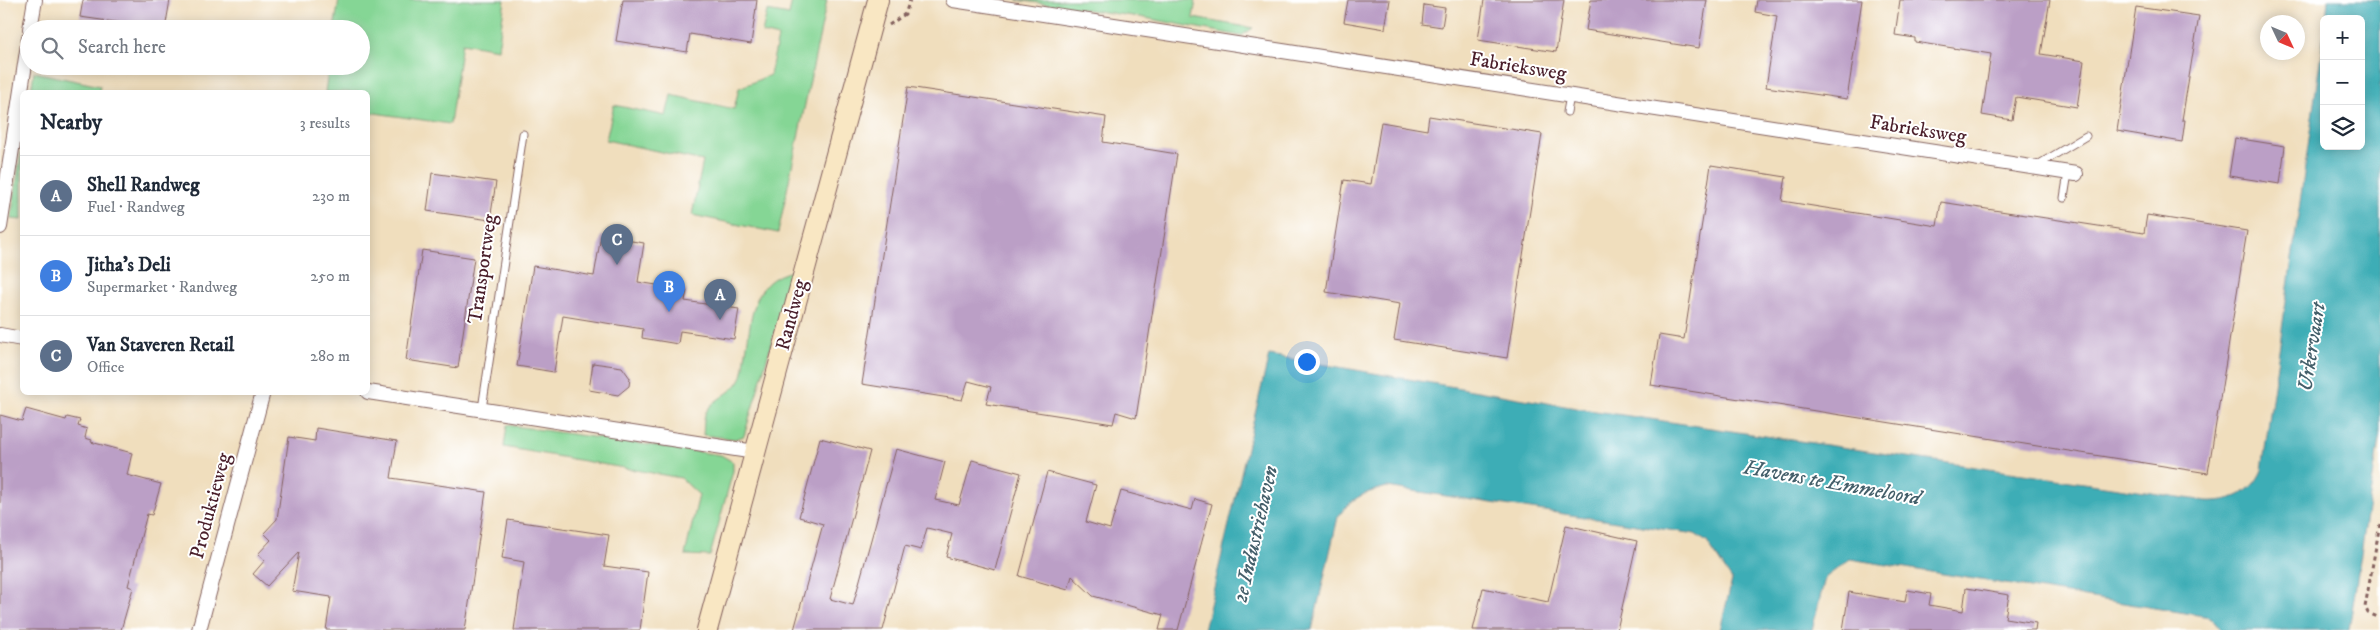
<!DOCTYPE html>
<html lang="en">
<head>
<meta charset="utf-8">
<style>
	body { margin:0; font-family:"IM FELL DW Pica",serif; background:#f2f2f3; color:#1f2937 }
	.controls { position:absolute; right:15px; top:15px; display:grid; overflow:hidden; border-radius:8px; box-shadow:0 2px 12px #0003 }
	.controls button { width:45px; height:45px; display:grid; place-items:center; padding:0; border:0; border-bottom:1px solid #e0e1e3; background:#fff; color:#1f2937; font:25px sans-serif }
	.compass { position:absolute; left:2260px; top:15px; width:45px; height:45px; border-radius:50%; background:#fff; box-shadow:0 2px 12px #0003; rotate:134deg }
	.you { position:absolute; left:1306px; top:361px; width:18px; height:18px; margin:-12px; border:4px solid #fff; border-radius:50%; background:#1a73e8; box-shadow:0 0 0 8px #1a73e833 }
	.badge { display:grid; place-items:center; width:32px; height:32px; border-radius:50%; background:#7c3aed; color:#fff; font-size:16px; font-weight:700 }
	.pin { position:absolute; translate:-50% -41px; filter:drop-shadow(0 1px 2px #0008) }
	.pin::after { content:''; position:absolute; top:26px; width:18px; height:15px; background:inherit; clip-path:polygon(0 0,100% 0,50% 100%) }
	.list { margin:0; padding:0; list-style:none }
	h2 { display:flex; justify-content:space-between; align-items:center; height:65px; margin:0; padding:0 20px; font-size:21px }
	h2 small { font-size:16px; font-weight:400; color:#747a83 }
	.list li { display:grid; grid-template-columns:32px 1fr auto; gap:15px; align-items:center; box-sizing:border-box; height:80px; padding:0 20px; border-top:1px solid #e0e1e3 }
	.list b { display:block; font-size:19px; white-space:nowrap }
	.list p { margin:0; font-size:16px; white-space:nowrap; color:#747a83 }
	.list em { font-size:16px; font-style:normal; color:#747a83 }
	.icon { flex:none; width:28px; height:28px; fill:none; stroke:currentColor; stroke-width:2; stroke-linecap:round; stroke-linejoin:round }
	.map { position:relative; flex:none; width:2380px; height:630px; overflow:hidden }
	.search { position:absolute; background:#fff; box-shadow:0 2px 12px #0003; left:20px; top:20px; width:350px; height:55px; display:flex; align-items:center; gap:12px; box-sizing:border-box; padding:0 18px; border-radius:28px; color:#747a83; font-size:19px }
	.panel { position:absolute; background:#fff; box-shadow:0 2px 12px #0003; left:20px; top:90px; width:350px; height:305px; border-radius:8px }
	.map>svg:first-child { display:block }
	.green { fill:#85d695; stroke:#687a60 }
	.water { fill:#3cadb6; stroke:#436670 }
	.building { fill:#bb9fc6 }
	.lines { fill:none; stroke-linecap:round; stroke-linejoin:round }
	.lane-casing { stroke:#84625e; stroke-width:9 }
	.street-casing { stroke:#84625e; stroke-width:16 }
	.secondary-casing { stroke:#84625e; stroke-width:22 }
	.path { stroke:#84625e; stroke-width:3; stroke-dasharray:4 4; stroke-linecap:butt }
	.lane { stroke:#fff; stroke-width:7 }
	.street { stroke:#fff; stroke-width:14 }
	.secondary { stroke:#f9e7c3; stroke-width:20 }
	.labels { text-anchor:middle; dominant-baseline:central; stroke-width:4; stroke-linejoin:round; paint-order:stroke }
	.street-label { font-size:20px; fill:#4a1f2b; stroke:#fff }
	.water-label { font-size:21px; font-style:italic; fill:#445f6a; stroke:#fff }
</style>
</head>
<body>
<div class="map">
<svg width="2380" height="630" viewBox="0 0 2380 630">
	<rect width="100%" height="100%" fill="#fff"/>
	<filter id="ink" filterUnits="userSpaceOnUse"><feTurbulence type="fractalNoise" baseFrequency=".02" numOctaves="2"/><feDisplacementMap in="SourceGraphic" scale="10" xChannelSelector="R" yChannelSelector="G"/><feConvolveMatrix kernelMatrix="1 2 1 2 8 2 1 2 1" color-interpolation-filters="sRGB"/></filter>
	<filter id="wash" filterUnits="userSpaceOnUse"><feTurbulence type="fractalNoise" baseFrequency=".0096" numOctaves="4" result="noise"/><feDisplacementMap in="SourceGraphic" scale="20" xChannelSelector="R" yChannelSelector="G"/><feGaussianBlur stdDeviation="1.12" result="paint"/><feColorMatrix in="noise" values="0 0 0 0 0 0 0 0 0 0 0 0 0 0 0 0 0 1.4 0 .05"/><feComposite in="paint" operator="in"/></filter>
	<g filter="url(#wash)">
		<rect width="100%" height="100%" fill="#f0debd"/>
		<g class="green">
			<path d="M339,0h166l-7,49 -36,-6 -12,81 -82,-12v-20h-43l4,-26h32v-37h-27z"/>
			<path d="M792,0h35l-49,233 -86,-18 11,-54 -97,-21 8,-35 52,11 5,-21 63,14 5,-21 31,-13 8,-38 -16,-4 5,-22 22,4z"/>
			<path d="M1017,0h179l-3,18 60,10 -12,8 -101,-19z"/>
			<path d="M34,72l66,14 -1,6h-68z"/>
			<path d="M22,146v74l-11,-1z"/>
			<path d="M793,271l-49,165 -9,3 -32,-4c1,-7 0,-17 3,-23 8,-14 26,-18 34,-32 4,-6 4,-16 5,-22 7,-37 4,-78 48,-87z"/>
			<path d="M507,425l214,30 12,7v9l-23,85 -25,-1 14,-60 -18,-17 -177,-31z"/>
		</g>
		<path class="water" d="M2328,0h52v433l-31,197h-128l-11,-13 -360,-58 -25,19 -13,52h-92l12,-50 -25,-38 -12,-8 -308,-47c-23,6 -35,10 -49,30l-26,113h-108l65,-275 313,54 624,92c24,1 46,-7 56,-31l62,-437v113h37v-127h-35z"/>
		<g id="blocks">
			<g class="building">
				<path d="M83,0h87l-5,29 -85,-12z"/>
				<path d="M623,0h134l-6,44 -61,-10 -3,18 -71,-11z"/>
				<path d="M1348,0h42l-5,29 -41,-7z"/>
				<path d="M1484,0h80l-8,52 -78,-12z"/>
				<path d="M1591,0h116l-8,48 -113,-18z"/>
				<path d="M1757,0h105l-15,99 -81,-12 11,-71 -22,-4z"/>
				<path d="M1900,0h150l-9,54 43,7 -7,46 -61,-10 -4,23 -30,-5 9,-61 -76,-12v-4l-20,-3z"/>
				<path d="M1424,5l21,3 -3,19 -20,-3z"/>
				<path d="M2136,7l63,9 -17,104h3l-3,22 -65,-11z"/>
				<path d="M908,87l198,30 -3,25 74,12 -41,264 -20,-6 -3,12 -127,-20 5,-17 -23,-6 -6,19 -100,-16z"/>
				<path d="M1429,116l113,18 -35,224 -113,-18 6,-36 -74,-12 18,-112 27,4 10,-62 46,8z"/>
				<path d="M2235,138l50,8 -5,38 -51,-8z"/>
				<path d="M1711,165l75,12 -4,24 155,25 4,-24 203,31 3,-18 100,16 -39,242 -557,-88 8,-50 25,4z"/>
				<path d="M432,173l64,9 -6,38 -63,-9z"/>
				<path d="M601,236l43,7 -6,39 49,8 -2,11 54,8 -5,30 -54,-8 -2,13 -36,-6 1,-9 -80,-13 -9,56 -37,-6 16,-100 61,10z"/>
				<path d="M422,250l52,8 -16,110 -52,-8z"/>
				<path d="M593,363l29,4 8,11 -1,8 -11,9 -29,-5z"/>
				<path d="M26,409l40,11 1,-3 13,3 -2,6 9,3 -2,9 7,2 -1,2 41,11 -5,22 34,9 -9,31 -5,-1 -19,72 5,2 -12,42h-121v-215l22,6z"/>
				<path d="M316,428l81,13 -6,37 95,14 -21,138h-139l5,-33 -39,-6 7,-39 -32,34 -14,-12 12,-14 -7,-6 13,-14 -7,-7 13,-14 12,-82 26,4z"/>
				<path d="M820,438l50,13 -40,148 23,6 43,-156 49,13 -10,38 24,5 13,-45 49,13 -26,97 -49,-13 6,-23 -25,-6 -6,22 -16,-4 -22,84h-89l29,-106 -24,-7z"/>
				<path d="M1047,472l49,13 -10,37 24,7 11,-38 71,19 3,-11 17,5 -34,126h-19l4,-15 -70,-19 -21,-20 -4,14 -49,-14z"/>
				<path d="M508,520l101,15 -5,31 44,6 -8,58h-126l10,-68 -22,-4z"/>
				<path d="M1566,525l71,16 -20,89h-144l10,-42 65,14z"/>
				<path d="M1966,588l43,7 -4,23 31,5 -1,7h-192l6,-38 56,10 2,-12 24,4 -2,11 34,6z"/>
			</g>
		</g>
	</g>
	<g filter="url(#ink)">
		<use href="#blocks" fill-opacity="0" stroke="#84625e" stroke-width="1"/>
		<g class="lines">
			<g class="lane-casing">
				<g id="lane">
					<path d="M1567,112l3,-16"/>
					<path d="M2036,166l50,-30"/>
					<path d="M2064,198l4,-25"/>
					<path d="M482,409l41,-275"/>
				</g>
			</g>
			<g class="street-casing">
				<g id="street">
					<path d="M953,0l1123,174"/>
					<path d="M30,29l5,-29"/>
					<path d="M0,227l29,-189"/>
					<path d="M0,335l22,4"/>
					<path d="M368,392l387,60"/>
					<path d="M199,630l64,-238"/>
				</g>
			</g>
			<g class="secondary-casing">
				<path id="secondary" d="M707,630l171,-630"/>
			</g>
			<g class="path">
				<path d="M889,25l16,-11 5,-14"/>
				<path d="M2380,524l-15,83 3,6 12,5"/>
			</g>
			<use href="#lane" class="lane"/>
			<use href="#street" class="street"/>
			<use href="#secondary" class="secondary"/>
		</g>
	</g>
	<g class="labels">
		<g class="street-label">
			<text transform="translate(1518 67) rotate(9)">Fabrieksweg</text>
			<text transform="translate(1918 130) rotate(9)">Fabrieksweg</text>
			<text transform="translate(483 269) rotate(-82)">Transportweg</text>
			<text transform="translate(792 315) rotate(-75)">Randweg</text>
			<text transform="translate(211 506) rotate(-75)">Produktieweg</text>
		</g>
		<g class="water-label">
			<text transform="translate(2312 347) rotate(-81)">Urkervaart</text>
			<text transform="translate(1832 483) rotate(10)">Havens te Emmeloord</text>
			<text transform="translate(1256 534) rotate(-77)">2e Industriehaven</text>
		</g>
	</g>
</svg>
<div class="controls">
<button>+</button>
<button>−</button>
<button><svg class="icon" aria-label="layers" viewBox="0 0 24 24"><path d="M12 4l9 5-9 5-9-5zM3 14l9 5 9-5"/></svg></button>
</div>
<svg class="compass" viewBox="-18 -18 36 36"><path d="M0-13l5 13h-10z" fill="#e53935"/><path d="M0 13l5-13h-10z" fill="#747a83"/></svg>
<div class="you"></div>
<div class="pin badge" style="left:720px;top:320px;background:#5c6f8a">A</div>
<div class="pin badge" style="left:669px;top:312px;background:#3f7fe0">B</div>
<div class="pin badge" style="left:617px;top:265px;background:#5c6f8a">C</div>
<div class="search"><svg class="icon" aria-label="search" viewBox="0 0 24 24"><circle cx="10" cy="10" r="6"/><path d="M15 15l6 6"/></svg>Search here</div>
<section class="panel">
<h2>Nearby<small>3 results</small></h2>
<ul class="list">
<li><span class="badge" style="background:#5c6f8a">A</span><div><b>Shell Randweg</b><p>Fuel · Randweg</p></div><em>230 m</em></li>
<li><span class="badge" style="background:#3f7fe0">B</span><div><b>Jitha's Deli</b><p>Supermarket · Randweg</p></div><em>250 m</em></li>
<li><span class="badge" style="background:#5c6f8a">C</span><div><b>Van Staveren Retail</b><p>Office</p></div><em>280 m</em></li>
</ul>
</section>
</div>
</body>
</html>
